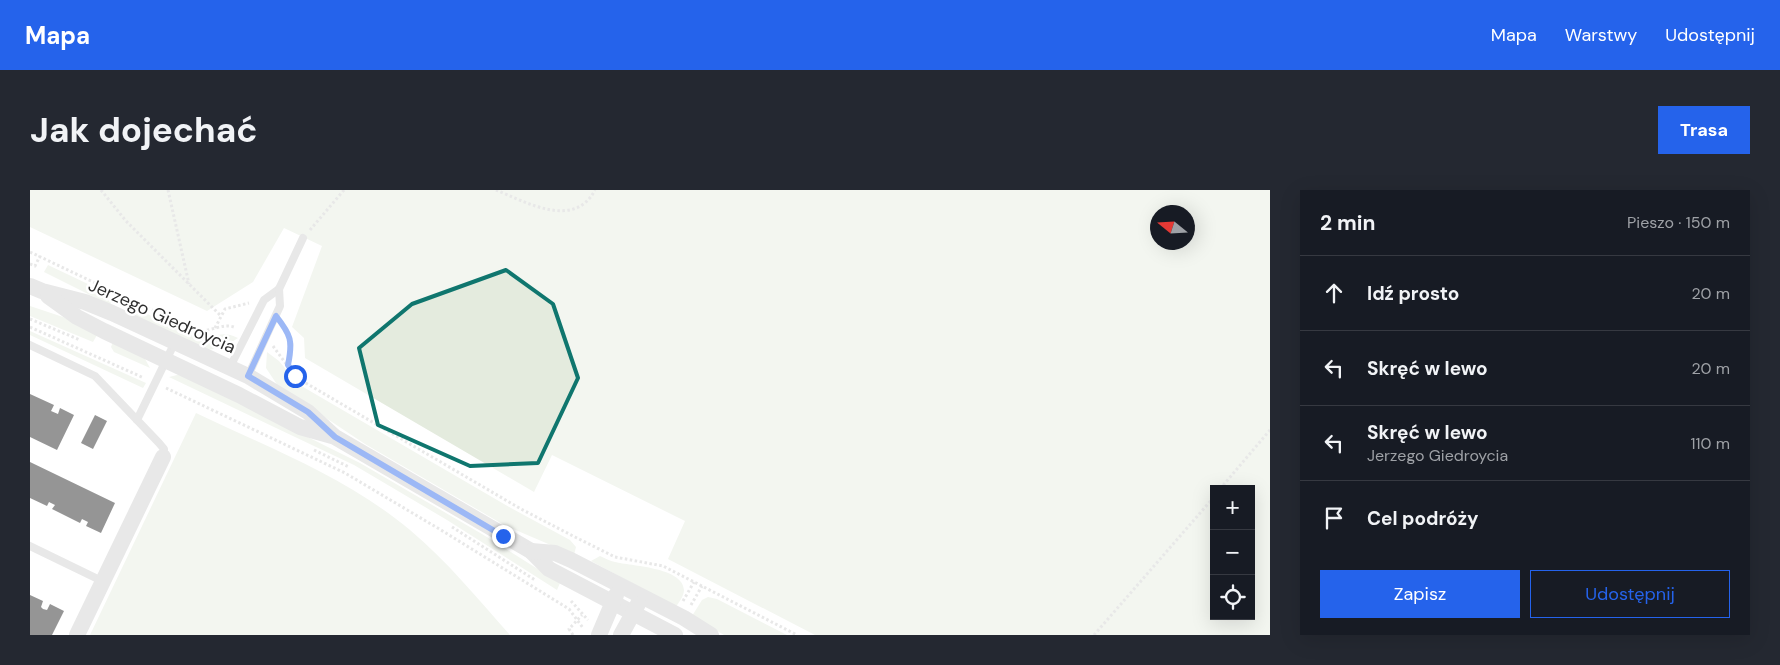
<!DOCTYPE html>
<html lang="pl">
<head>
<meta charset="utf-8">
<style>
	body { margin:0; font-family:"DM Sans",sans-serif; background:#242831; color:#f1f3f6 }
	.controls { position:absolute; right:15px; bottom:15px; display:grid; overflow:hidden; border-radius:0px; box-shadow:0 5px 20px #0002 }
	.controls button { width:45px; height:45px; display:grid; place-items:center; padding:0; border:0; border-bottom:1px solid #363941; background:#171b24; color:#f1f3f6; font:25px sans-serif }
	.compass { position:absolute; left:1120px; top:15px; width:45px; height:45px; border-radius:50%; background:#171b24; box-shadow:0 5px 20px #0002; rotate:288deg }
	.stop { position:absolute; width:15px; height:15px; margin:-11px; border:4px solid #2563eb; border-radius:50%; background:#fff }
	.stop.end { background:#2563eb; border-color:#fff; box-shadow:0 1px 5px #0008 }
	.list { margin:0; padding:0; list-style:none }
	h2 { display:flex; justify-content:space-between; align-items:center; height:65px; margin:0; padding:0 20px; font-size:21px }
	h2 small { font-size:16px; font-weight:400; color:#9ea1a6 }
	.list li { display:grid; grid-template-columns:32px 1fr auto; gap:15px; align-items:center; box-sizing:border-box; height:75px; padding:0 20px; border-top:1px solid #363941 }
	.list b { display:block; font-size:19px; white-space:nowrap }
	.list p { margin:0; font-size:16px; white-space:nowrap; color:#9ea1a6 }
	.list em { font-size:16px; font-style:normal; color:#9ea1a6 }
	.actions { display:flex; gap:10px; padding:15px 20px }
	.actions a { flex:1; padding:11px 0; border:1px solid #2563eb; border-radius:0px; text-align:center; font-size:18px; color:#2563eb }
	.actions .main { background:#2563eb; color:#fff }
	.icon { flex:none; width:28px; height:28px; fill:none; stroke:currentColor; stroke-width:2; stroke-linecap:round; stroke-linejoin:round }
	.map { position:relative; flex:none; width:1240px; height:445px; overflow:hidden; border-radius:0px }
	header { display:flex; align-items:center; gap:30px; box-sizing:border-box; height:70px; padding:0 25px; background:#2563eb; color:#fff }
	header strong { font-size:24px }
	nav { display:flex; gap:28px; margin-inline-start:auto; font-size:18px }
	.intro { display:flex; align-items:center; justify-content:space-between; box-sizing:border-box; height:120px; padding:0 30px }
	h1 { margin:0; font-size:35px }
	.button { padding:12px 22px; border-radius:0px; background:#2563eb; color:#fff; font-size:18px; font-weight:700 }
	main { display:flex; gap:30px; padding:0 30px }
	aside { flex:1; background:#171b24; border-radius:0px; box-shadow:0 5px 20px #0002 }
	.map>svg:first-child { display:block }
	.green { fill:#e4ebde; fill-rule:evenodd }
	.building { fill:#161616 }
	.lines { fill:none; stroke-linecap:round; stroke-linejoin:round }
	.path { stroke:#ccc; stroke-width:3; stroke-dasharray:2.5 2.5; stroke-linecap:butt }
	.service { stroke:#ccc; stroke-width:8 }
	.minor { stroke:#ccc; stroke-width:16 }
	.route { stroke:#2563eb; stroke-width:6 }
	.marked { fill:none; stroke:#0f766e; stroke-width:4; stroke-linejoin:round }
	.labels { text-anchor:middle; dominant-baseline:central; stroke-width:5; stroke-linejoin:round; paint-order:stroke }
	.street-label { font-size:18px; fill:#2f2f2f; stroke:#fff }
</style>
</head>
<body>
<header>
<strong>Mapa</strong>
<nav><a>Mapa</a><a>Warstwy</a><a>Udostępnij</a></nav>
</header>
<div class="intro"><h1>Jak dojechać</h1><a class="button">Trasa</a></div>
<main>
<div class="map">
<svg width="1240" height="445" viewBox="0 0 1240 445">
	<rect width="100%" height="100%" fill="#fff"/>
	<g class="green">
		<path d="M0,0h1240v445h-455l-147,-76 17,-38 -133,-66 -18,37 -229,-134 -1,-20 -12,-11 30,-81 -38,-18 -31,54 -46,29 -177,-84zM1128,22h30v30h-30zM1184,299h37v127h-37z"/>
		<path d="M18,75l61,29 3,7 -2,4 -66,-33z"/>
		<path d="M0,116l33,11 34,18 -4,7 -63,-26z"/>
		<path d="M104,117c19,9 40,23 61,29 17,4 25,-7 43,2l-16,10 -15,2 -81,-37 3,-5z"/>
		<path d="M0,141l116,52 -3,5 -113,-53z"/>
		<path d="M83,152l31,15 6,11 -36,-16 -3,-5z"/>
		<path d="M237,162l12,9 19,23 213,124 59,32 6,7 -2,8 -70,-30 -139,-81 -87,-58 -12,-18z"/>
		<path d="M151,184l179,89 122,71 78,49 -3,7 -110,-70 -93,-55 -185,-88z"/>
		<path d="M166,223c73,35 152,65 214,117 37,31 68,69 100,105h-420z"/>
		<path d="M570,366c5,2 10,5 15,6 15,4 68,5 69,28 0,6 -5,12 -8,17l-85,-46z"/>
		<path d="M678,407l9,2 70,36h-63l-32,-19 10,-16z"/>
	</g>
	<g class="building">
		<path d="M0,204l24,11 -3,6 7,3 2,-6 14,7 -17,35 -27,-13z"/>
		<path d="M65,225l12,6 -14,28 -12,-6z"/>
		<path d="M0,272l85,41 -14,30 -15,-7 2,-4 -6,-3 -2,4 -28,-14 3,-4 -6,-3 -2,4 -17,-8z"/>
		<path d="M0,405l13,6 -2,6 2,2 4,1 3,-6 14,7 -12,24h-22z"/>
	</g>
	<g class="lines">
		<g class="path">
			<path d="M71,0l25,31 94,94"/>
			<path d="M138,0l21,94"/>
			<path d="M466,0c30,12 78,40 99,0"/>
			<path d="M280,40l34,-40"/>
			<path d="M0,62l143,68"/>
			<path d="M0,74l5,2 5,-10"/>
			<path d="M0,129l50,21"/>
			<path d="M253,136l9,18 -3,20"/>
			<path d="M0,137l114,51"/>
			<path d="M185,138l10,-19 24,-6"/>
			<path d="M162,140c15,5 31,-9 44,-2"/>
			<path d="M243,156l22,30 9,6 217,127 54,28 40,20 48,9 134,69"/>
			<path d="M136,198l179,85 96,57 128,79 14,19"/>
			<path d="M284,260l35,17"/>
			<path d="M1190,299l50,-59"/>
			<path d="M422,337l83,53"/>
			<path d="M541,411l17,19"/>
			<path d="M653,411l11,-19"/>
			<path d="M661,415l11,-19"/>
			<path d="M543,445l-4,-6 13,-14"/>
			<path d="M1064,445l120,-138"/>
		</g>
		<g class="service">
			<path d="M0,155l65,31 64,67 5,6 -1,8"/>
			<path d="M200,177l34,-67 15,-11"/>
			<path d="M218,186l32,-70 -1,-17 24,-51"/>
			<path d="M107,230l38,-78"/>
			<path d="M0,356l72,35"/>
		</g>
		<g class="minor">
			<path d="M0,96l12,5 43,11 27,11 136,63 60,36 27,25 196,114 18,18 126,66"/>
			<path d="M18,106l29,21 27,14 135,64 61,32 32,9"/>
			<path d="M501,361l24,2 16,7 113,58 27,17"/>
			<path d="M47,445l86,-178"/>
			<path d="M569,445l17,-40"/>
			<path d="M591,445l17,-31"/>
		</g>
	</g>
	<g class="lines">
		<path class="route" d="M265,186l-7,-11c5,-24 3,-30 -12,-49l-28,60 60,36 27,25 168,99"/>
	</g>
	<path d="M0 0H1240V445H0ZM476,80l47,34 25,74 -40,85 -68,3 -92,-41 -19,-77 53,-44z" fill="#fff" fill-opacity=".55" fill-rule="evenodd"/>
	<path class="marked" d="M476,80l47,34 25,74 -40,85 -68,3 -92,-41 -19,-77 53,-44z"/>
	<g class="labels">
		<g class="street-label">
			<text transform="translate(132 126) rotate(24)">Jerzego Giedroycia</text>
		</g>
	</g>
</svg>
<div class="controls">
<button>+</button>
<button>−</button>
<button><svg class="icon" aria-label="locate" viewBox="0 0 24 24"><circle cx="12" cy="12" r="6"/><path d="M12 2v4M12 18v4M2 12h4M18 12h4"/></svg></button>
</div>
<svg class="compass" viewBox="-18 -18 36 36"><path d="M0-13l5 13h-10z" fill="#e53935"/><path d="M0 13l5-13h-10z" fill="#9ea1a6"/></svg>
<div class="stop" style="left:265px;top:186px"></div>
<div class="stop end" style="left:473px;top:346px"></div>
</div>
<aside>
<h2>2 min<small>Pieszo · 150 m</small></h2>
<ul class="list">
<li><svg class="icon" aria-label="ahead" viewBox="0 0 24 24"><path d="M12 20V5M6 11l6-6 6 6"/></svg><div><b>Idź prosto</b></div><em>20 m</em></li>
<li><svg class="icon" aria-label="left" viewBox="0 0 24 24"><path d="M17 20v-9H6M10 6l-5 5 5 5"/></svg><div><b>Skręć w lewo</b></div><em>20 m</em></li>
<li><svg class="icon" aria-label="left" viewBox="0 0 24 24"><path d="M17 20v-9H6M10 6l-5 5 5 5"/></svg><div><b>Skręć w lewo</b><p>Jerzego Giedroycia</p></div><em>110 m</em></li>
<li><svg class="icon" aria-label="arrive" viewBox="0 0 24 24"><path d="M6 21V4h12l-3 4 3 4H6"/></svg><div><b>Cel podróży</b></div></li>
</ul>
<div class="actions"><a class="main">Zapisz</a><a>Udostępnij</a></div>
</aside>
</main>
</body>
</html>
